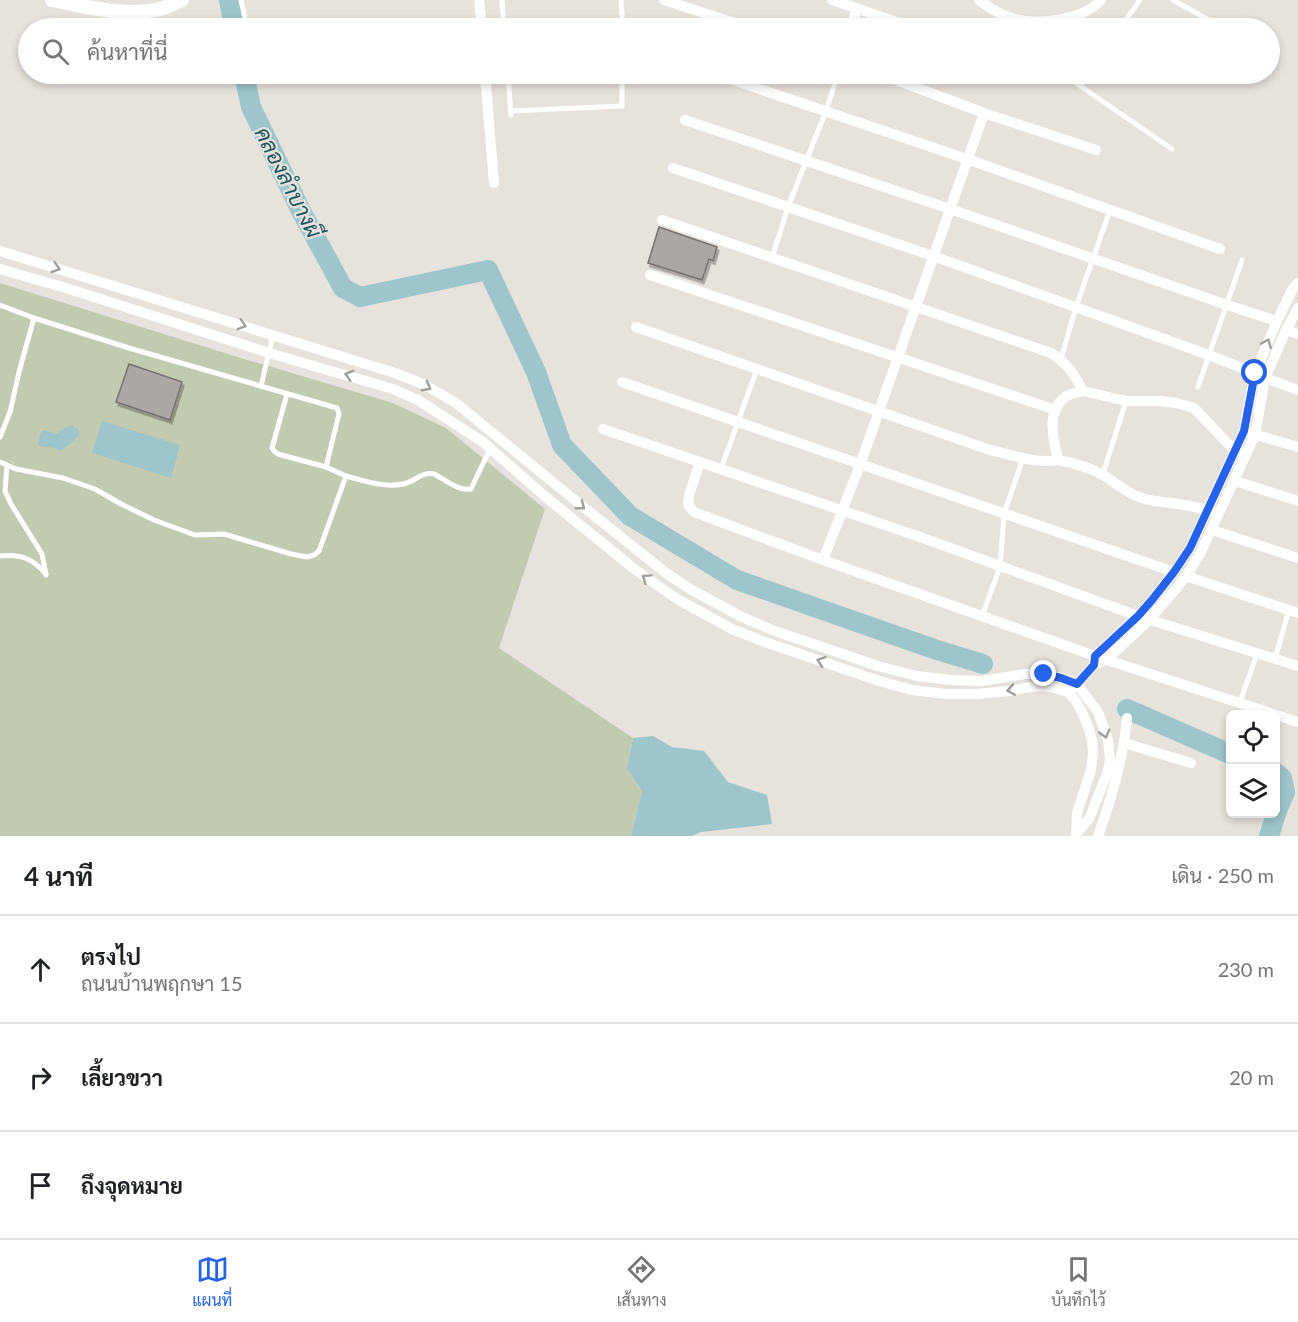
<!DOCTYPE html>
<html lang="th">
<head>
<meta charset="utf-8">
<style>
	body { margin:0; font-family:Lato,Sarabun,sans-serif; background:#f6f6f6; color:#202124 }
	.controls { position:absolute; right:18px; bottom:18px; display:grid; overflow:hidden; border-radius:9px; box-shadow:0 3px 9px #0003 }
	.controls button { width:54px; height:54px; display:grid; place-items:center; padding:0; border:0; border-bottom:2px solid #e0e0e0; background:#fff; color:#202124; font:30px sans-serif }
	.stop { position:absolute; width:18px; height:18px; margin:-14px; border:4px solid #2563eb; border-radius:50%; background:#fff }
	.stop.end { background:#2563eb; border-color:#fff; box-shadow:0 2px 6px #0008 }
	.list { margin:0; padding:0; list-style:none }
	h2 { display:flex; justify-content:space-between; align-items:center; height:78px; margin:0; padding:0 24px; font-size:26px }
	h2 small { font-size:20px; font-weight:400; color:#757577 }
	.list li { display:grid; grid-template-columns:39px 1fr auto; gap:18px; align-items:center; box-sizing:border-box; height:108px; padding:0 24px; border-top:2px solid #e0e0e0 }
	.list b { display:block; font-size:22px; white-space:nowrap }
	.list p { margin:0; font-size:20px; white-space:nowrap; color:#757577 }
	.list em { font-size:20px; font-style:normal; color:#757577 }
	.icon { flex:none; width:33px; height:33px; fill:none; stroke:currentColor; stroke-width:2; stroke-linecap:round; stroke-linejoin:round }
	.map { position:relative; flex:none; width:1298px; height:836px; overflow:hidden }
	.search { position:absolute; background:#fff; box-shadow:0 3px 9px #0003; left:18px; right:18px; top:18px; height:66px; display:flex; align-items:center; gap:15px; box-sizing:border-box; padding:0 21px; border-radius:33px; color:#757577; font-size:22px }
	.sheet { height:402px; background:#fff }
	nav { display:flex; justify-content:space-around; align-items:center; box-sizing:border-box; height:84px; border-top:2px solid #e0e0e0; background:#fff; font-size:16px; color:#757577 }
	nav a { display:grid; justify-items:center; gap:3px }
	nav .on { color:#2563eb }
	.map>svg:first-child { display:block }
	.green { fill:#c3cab2 }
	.water { fill:#9dc5ca }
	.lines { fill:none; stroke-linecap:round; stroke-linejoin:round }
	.river { stroke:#9dc5ca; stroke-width:20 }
	.building { fill:#aba7a4; stroke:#76716f; stroke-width:1.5; filter:url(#shadow) }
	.service { stroke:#fff; stroke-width:5 }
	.minor { stroke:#fff; stroke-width:10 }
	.tertiary { stroke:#fff; stroke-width:14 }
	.oneway { stroke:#9e9e9d }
	.route { stroke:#2563eb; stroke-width:8 }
	.labels { text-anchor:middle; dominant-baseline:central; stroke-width:4.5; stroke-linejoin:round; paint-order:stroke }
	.water-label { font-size:22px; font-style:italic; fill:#1d555c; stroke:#e6e2de }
</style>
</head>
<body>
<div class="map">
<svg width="1298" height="836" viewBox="0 0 1298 836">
	<defs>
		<filter id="shadow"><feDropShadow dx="2" dy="3.5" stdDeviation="0" flood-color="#0004"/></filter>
	</defs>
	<rect width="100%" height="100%" fill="#e6e2de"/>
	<path class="green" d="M0,283l241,75 152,45 53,25 99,81 -46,139 134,90 -6,31 15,22 -11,45h-631z"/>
	<g class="water">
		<path d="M102,421l78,24 -9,33 -79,-25z"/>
		<path d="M72,426l6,3 2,5c-3,4 -16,16 -20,17l-5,-3 -17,-2 2,-12 4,-4 12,4 11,-7z"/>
		<path d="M653,736l19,11 32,4 24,31 39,13 5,29 -71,8 -9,4h-61l11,-45 -15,-22 6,-31z"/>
	</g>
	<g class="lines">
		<g class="river">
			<path d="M229,0l5,28"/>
			<path d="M244,74l7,33 50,104 42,77 17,9 128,-27 48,102 26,73 68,71 107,64 197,69 49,15"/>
			<path d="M1127,709l103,45"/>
			<path d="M1269,836l9,-28 7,-16 -3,-14 -6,-5"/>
		</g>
	</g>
	<g class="building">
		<path d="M659,227l58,20 -4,14 -4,-2 -7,21 -54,-17z"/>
		<path d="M129,364l53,18 -12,38 -54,-18z"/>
	</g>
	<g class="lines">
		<g class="service">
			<path d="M241,0l6,28"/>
			<path d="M502,0l2,28"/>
			<path d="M621,0l2,28"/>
			<path d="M1173,0l50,28"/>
			<path d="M1013,20l7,8"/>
			<path d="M308,28h1"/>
			<path d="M707,28l4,-12"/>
			<path d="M1120,28l20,-28"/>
			<path d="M508,74l3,41"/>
			<path d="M1063,74l109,75"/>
			<path d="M1080,86l8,-12"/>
			<path d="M510,111l112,-5v-32"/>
			<path d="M772,258l16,-51 38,-96 12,-37"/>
			<path d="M0,305l34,13"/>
			<path d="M1061,359l15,-52 34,-97"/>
			<path d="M261,386l12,-51"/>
			<path d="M1198,387l44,-127"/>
			<path d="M0,437l10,-25 9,-40 15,-54 95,30 208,60 2,6 -13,53"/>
			<path d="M0,462l16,7 47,9 32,11 26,15 33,16 41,15 29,-1 67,20 16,3 7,-2 5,-4 27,-75 -20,-9 -48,-13 -3,-2 -3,-4 15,-54"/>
			<path d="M7,465l-2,26 6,13 31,50 4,21"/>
			<path d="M721,469l36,-100"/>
			<path d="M1103,474l23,-73"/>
			<path d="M346,476c19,5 38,12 57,8 12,-2 19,-13 31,-10 12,6 24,17 37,15l19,-40"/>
			<path d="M0,556c21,-2 32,2 46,18"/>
			<path d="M982,616l18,-49 4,-53 19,-56"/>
			<path d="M1275,659l14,-49"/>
			<path d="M1240,702l17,-48"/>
		</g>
		<g class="minor">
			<path d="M479,0l3,28"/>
			<path d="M664,0l86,28"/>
			<path d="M832,0l82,28"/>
			<path d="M979,0c9,7 22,15 33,18 25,8 72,2 89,-18"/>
			<path d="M851,28l6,-20"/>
			<path d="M485,74l9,109"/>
			<path d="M715,74l252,85 253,90"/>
			<path d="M880,74l104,39 112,37"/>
			<path d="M685,120l265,89 277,96 50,16"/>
			<path d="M673,168l260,88 276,99 46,18"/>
			<path d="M662,220l389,133c17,11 23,21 32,38l43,10h34l16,2 18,5 41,43 11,4"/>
			<path d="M0,251l395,122 30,12 31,18 115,94 95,76 24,16 52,28 30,13 106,36 39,10 34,4 31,1 43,-7h19l17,4 16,6 21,28 10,28 2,21 -3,13 -18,45 -12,14"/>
			<path d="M0,269l66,19 203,65 124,36 25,11 65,42 65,57 89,72 40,28 55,30 33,13 114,39 33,9 34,4h31l32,-3 27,-5 15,1 17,5 8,9 6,11 6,14 4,14 1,13 -2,17 -14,43 -1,23"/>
			<path d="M650,275l406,135"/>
			<path d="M636,327l354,123c23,5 45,14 68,10"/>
			<path d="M1286,330l12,4"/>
			<path d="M1265,378l33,12"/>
			<path d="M622,382l552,190"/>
			<path d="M1083,391c-6,2 -13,2 -18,6 -20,16 -11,43 -7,63 16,3 31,7 45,15 12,8 23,17 36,22 13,5 20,4 32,6 14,2 29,4 42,9"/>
			<path d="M603,429l317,108 218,79 160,50"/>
			<path d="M1250,433l48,14"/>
			<path d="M700,462l-11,33 -1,10 6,7 129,48 272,96 203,66"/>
			<path d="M1235,481l63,20"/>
			<path d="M1212,530l86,28"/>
			<path d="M823,560l37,-95 124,-352"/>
			<path d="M1186,576l112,37"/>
			<path d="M1094,662l1,-6 43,-40 14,-16 22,-28 16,-24 54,-117 11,-58 22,-52 16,-33 5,-5"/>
			<path d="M1073,688l21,-23 12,-5 43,-40 26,-30 11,-14 14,-22 55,-119 10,-57 21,-48 12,-22"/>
			<path d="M1124,743l67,20"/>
			<path d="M1098,836c14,-38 25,-77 29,-118"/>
		</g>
		<path class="tertiary" d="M52,0c36,7 72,17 108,9 8,-2 15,-6 22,-9"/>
	</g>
	<defs><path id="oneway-chevron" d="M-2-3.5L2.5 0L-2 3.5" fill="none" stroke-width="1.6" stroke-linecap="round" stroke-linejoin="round" transform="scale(1.5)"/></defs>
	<g class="oneway">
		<use href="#oneway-chevron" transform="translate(56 268) rotate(17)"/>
		<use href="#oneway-chevron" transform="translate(242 325) rotate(17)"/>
		<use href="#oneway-chevron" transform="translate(1267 343) rotate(-67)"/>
		<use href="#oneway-chevron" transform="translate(349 375) rotate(-164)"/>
		<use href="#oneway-chevron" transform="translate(427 387) rotate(28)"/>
		<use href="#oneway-chevron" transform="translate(581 506) rotate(38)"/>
		<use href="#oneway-chevron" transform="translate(646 578) rotate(-145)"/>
		<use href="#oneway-chevron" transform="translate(821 661) rotate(-161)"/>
		<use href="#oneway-chevron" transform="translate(1011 690) rotate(171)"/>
		<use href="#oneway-chevron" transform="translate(1105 734) rotate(74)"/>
	</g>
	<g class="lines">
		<path class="route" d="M1044,674l17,4 16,6 17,-19 1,-9 43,-40 14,-16 22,-28 16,-24 54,-117 11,-58"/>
	</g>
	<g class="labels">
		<g class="water-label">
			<text transform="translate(289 182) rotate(63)">คลองลำบางผี</text>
		</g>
	</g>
</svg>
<div class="controls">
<button><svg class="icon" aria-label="locate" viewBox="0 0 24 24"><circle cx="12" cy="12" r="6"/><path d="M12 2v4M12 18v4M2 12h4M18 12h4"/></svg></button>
<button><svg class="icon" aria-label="layers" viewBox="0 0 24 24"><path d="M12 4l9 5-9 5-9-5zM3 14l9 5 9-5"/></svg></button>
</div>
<div class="stop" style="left:1255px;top:373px"></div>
<div class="stop end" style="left:1044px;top:674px"></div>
<div class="search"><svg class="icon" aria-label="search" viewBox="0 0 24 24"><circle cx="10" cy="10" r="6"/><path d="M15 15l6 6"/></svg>ค้นหาที่นี่</div>
</div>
<section class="sheet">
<h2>4 นาที<small>เดิน · 250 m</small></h2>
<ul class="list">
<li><svg class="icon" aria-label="ahead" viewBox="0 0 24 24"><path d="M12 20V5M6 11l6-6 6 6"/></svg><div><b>ตรงไป</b><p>ถนนบ้านพฤกษา 15</p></div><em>230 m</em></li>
<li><svg class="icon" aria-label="right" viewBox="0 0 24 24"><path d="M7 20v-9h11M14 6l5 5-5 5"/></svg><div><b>เลี้ยวขวา</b></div><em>20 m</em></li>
<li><svg class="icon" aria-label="arrive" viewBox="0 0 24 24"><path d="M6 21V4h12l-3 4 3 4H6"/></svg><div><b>ถึงจุดหมาย</b></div></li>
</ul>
</section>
<nav>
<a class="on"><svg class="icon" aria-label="map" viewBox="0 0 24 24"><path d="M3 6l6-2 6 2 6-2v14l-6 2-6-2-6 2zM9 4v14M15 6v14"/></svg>แผนที่</a>
<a><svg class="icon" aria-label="directions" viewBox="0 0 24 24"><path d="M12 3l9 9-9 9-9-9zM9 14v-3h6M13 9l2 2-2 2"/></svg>เส้นทาง</a>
<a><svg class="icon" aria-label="saved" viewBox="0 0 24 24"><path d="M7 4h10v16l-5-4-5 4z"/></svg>บันทึกไว้</a>
</nav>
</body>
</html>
